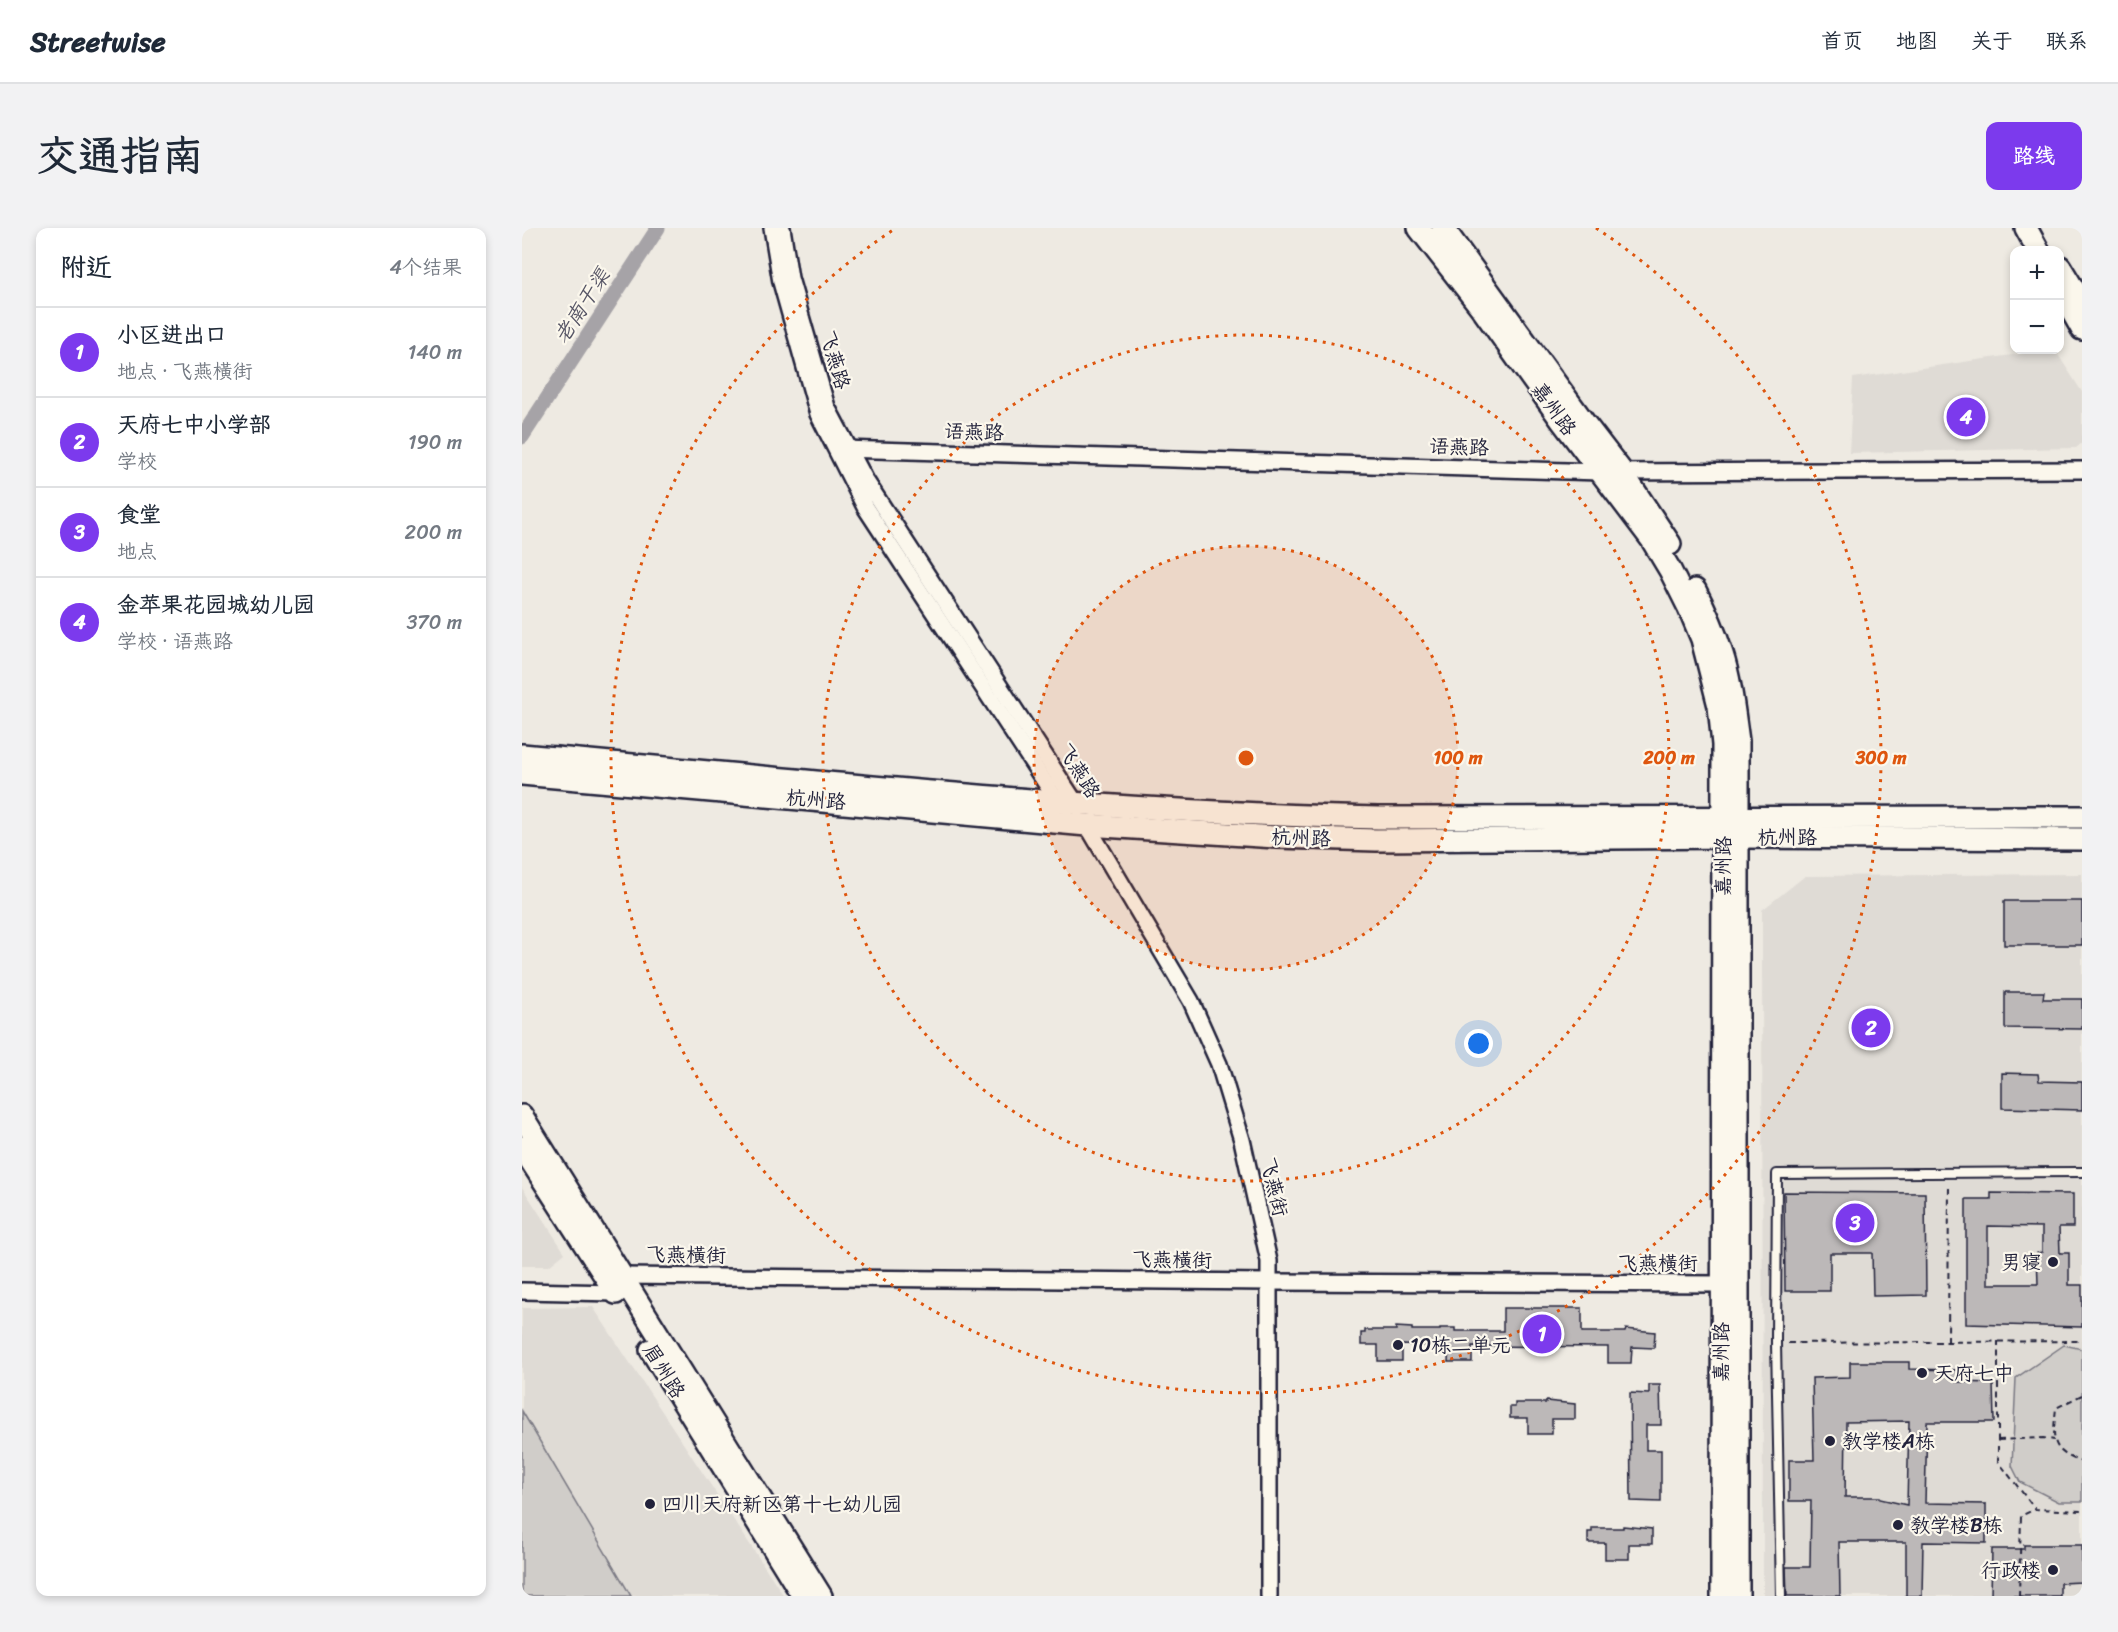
<!DOCTYPE html>
<html lang="zh">
<head>
<meta charset="utf-8">
<style>
	body { margin:0; font-family:Sriracha,"LXGW WenKai TC",sans-serif; background:#f2f2f3; color:#1f2937 }
	.controls { position:absolute; right:18px; top:18px; display:grid; overflow:hidden; border-radius:12px; box-shadow:0 3px 9px #0003 }
	.controls button { width:54px; height:54px; display:grid; place-items:center; padding:0; border:0; border-bottom:2px solid #e0e1e3; background:#fff; color:#1f2937; font:30px sans-serif }
	.you { position:absolute; left:957px; top:816px; width:21px; height:21px; margin:-15px; border:4px solid #fff; border-radius:50%; background:#1a73e8; box-shadow:0 0 0 9px #1a73e833 }
	.badge { display:grid; place-items:center; width:39px; height:39px; border-radius:50%; background:#7c3aed; color:#fff; font-size:20px; font-weight:700 }
	.pin { position:absolute; translate:-50% -50%; border:3px solid #fff; box-shadow:0 2px 6px #0006 }
	.list { margin:0; padding:0; list-style:none }
	h2 { display:flex; justify-content:space-between; align-items:center; height:78px; margin:0; padding:0 24px; font-size:26px }
	h2 small { font-size:20px; font-weight:400; color:#747a83 }
	.list li { display:grid; grid-template-columns:39px 1fr auto; gap:18px; align-items:center; box-sizing:border-box; height:90px; padding:0 24px; border-top:2px solid #e0e1e3 }
	.list b { display:block; font-size:22px; white-space:nowrap }
	.list p { margin:0; font-size:20px; white-space:nowrap; color:#747a83 }
	.list em { font-size:20px; font-style:normal; color:#747a83 }
	.map { position:relative; flex:none; width:1560px; height:1368px; overflow:hidden; border-radius:12px }
	header { display:flex; align-items:center; gap:36px; box-sizing:border-box; height:84px; padding:0 30px; background:#fff; border-bottom:2px solid #e0e1e3 }
	header strong { font-size:28px }
	nav { display:flex; gap:33px; margin-inline-start:auto; font-size:21px }
	.intro { display:flex; align-items:center; justify-content:space-between; box-sizing:border-box; height:144px; padding:0 36px }
	h1 { margin:0; font-size:42px }
	.button { padding:15px 27px; border-radius:12px; background:#7c3aed; color:#fff; font-size:21px; font-weight:700 }
	main { display:flex; gap:36px; padding:0 36px }
	aside { flex:1; background:#fff; border-radius:12px; box-shadow:0 3px 9px #0003 }
	.map>svg:first-child { display:block }
	.built { fill:#dfdbd5 }
	.green { fill:#d0cdc9; stroke:#797882; stroke-width:1.5 }
	.lines { fill:none; stroke-linecap:round; stroke-linejoin:round }
	.canal { stroke:#a6a3a7; stroke-width:15 }
	.building { fill:#bcb8b8; stroke:#22223b; stroke-width:1.5; fill-rule:evenodd }
	.lane-casing { stroke:#22223b; stroke-width:12 }
	.street-casing { stroke:#22223b; stroke-width:20 }
	.secondary-casing { stroke:#22223b; stroke-width:26 }
	.path { stroke:#22223b; stroke-width:2; stroke-dasharray:6 4.5; stroke-linecap:butt }
	.lane { stroke:#fbf7ec; stroke-width:8 }
	.street { stroke:#fbf7ec; stroke-width:15 }
	.secondary { stroke:#fbf7ec; stroke-width:21 }
	.ring { fill:none; stroke:#de560e; stroke-width:3; stroke-dasharray:3 6 }
	.poi-dot { fill:#22223b; stroke:#fbf7ec; stroke-width:2 }
	.labels { text-anchor:middle; dominant-baseline:central; stroke-width:4.5; stroke-linejoin:round; paint-order:stroke }
	.street-label { font-size:20px; fill:#22223b; stroke:#fbf7ec }
	.poi-label { font-size:20px; fill:#22223b; stroke:#fbf7ec; text-anchor:start }
	.water-label { font-size:21px; font-style:italic; fill:#575666; stroke:#fbf7ec }
	.centre { fill:#de560e; stroke:#fbf7ec; stroke-width:3 }
	.ring-label { font-size:18px; text-anchor:middle; font-weight:bold; fill:#de560e; stroke:#fbf7ec; stroke-width:4.5; stroke-linejoin:round; paint-order:stroke }
</style>
</head>
<body>
<header>
<strong>Streetwise</strong>
<nav><a>首页</a><a>地图</a><a>关于</a><a>联系</a></nav>
</header>
<div class="intro"><h1>交通指南</h1><a class="button">路线</a></div>
<main>
<aside>
<h2>附近<small>4个结果</small></h2>
<ul class="list">
<li><span class="badge">1</span><div><b>小区进出口</b><p>地点 · 飞燕横街</p></div><em>140 m</em></li>
<li><span class="badge">2</span><div><b>天府七中小学部</b><p>学校</p></div><em>190 m</em></li>
<li><span class="badge">3</span><div><b>食堂</b><p>地点</p></div><em>200 m</em></li>
<li><span class="badge">4</span><div><b>金苹果花园城幼儿园</b><p>学校 · 语燕路</p></div><em>370 m</em></li>
</ul>
</aside>
<div class="map">
<svg width="1560" height="1368" viewBox="0 0 1560 1368">
	<rect width="100%" height="100%" fill="#eeeae2"/>
	<filter id="ink" filterUnits="userSpaceOnUse"><feTurbulence type="fractalNoise" baseFrequency=".0167" numOctaves="2"/><feDisplacementMap in="SourceGraphic" scale="12" xChannelSelector="R" yChannelSelector="G"/><feConvolveMatrix kernelMatrix="1 2 1 2 8 2 1 2 1" color-interpolation-filters="sRGB"/></filter>
	<g filter="url(#ink)">
		<g class="built">
			<path d="M1525,122h8l27,42v51l-6,5 -227,5 4,-75z"/>
			<path d="M1560,646v722h-319l-1,-686 43,-34z"/>
			<path d="M0,959l43,66 -16,13h-27z"/>
			<path d="M71,1079l191,289h-153l-109,-185v-103z"/>
		</g>
		<g class="green">
			<path d="M1542,1117l18,4v153h-23l-39,-20 -8,-16 4,-88z"/>
			<path d="M0,1183l109,185h-109z"/>
		</g>
		<g class="lines">
			<path class="canal" d="M0,209l136,-209"/>
		</g>
		<g class="building">
			<rect x="1482" y="673" width="78" height="44"/>
			<path d="M1483,764h39l-1,7h39v30l-77,-1z"/>
			<path d="M1480,845l36,1 1,7 43,1v28l-80,-2z"/>
			<path d="M1262,964l141,1 1,102 -53,1 -1,-43h-42v38h-45z"/>
			<path d="M1469,965l82,1v33h-14l1,26h9v32h13v42l-116,-3v-125h25zM1466,998l54,1v25l-5,1 1,31h-50z"/>
			<path d="M981,1080h79v24h43l1,-3 29,3 -1,16 -22,-1 -1,16h-23v-16l-136,-1v16h-24l1,-16h-23l-24,-1v16h-24v-16h-17v-12h4v-3h31v-3l16,1v2h28v-2h15v3h48z"/>
			<path d="M1328,1134h59v7l49,1 -1,12 36,1 1,39h-67l-2,81 61,1v39l-63,-1 -1,54h-16v-54h-67l1,54h-53l-1,-29h24l1,-66h-22v-41h25l-2,-82 38,-1zM1387,1193l-2,84 -27,-6v-2h-35l1,-75z"/>
			<path d="M1127,1157h11l1,40h-15v25h15v52l-30,-1 -1,-108 19,1z"/>
			<path d="M1024,1173l29,3v15h-23v15h-24v-16h-18v-11h5v-4h31z"/>
			<path d="M1101,1298l29,3v15h-23v15h-24v-16h-17v-11h4v-4h31z"/>
			<path d="M1502,1317h58v37l-22,1v13h-69l1,-47h32z"/>
		</g>
		<g class="lines">
			<g class="lane-casing">
				<path id="lane" d="M1259,1368l-5,-253 1,-169 305,-2"/>
			</g>
			<g class="street-casing">
				<g id="street">
					<path d="M250,0l9,54 37,132 47,93 193,295 4,3"/>
					<path d="M260,0l8,50 37,129 39,74 213,327"/>
					<path d="M320,221l758,23 482,-2"/>
					<path d="M565,597l104,176 28,63 23,76 27,121v335"/>
					<path d="M100,1048l647,6 453,2"/>
					<path d="M0,1063l94,2"/>
				</g>
			</g>
			<g class="secondary-casing">
				<g id="secondary">
					<path d="M897,0l61,78 82,115 90,119 18,30 19,38 13,31 17,67 4,39 -1,851"/>
					<path d="M921,0l142,196 37,48 48,72"/>
					<path d="M1504,0l12,22"/>
					<path d="M1538,39l20,33"/>
					<path d="M1538,62l22,39"/>
					<path d="M1173,362c11,21 20,42 27,64 9,28 12,59 16,87v855"/>
					<path d="M0,527c285,25 570,57 856,63l704,-1"/>
					<path d="M0,546l565,51 189,12 100,3 362,-3 344,2"/>
					<path d="M0,888l299,480"/>
					<path d="M0,919l94,146"/>
					<path d="M129,1122l152,246"/>
				</g>
			</g>
			<g class="path">
				<path d="M1426,1113l1,-156"/>
				<path d="M1476,1113v120l37,48 47,2"/>
				<path d="M1266,1115l294,-2"/>
				<path d="M1560,1167l-26,13c-3,30 -7,43 26,54"/>
				<path d="M1476,1212l45,-2 11,2"/>
				<path d="M1497,1368l2,-80 14,-7"/>
			</g>
			<use href="#lane" class="lane"/>
			<use href="#street" class="street"/>
			<use href="#secondary" class="secondary"/>
		</g>
	</g>
	<circle cx="724" cy="530" r="212" fill="#de560e" fill-opacity=".12"/>
	<g class="ring">
		<circle cx="724" cy="530" r="212"/>
		<circle cx="724" cy="530" r="423"/>
		<path d="M1074 0A635 635 0 1 1 374 0"/>
	</g>
	<g class="poi-dot">
		<circle cx="1531" cy="1034" r="6"/>
		<circle cx="876" cy="1117" r="6"/>
		<circle cx="1400" cy="1145" r="6"/>
		<circle cx="1308" cy="1213" r="6"/>
		<circle cx="128" cy="1276" r="6"/>
		<circle cx="1376" cy="1297" r="6"/>
		<circle cx="1531" cy="1342" r="6"/>
	</g>
	<g class="labels">
		<g class="street-label">
			<text transform="translate(313 132) rotate(74)">飞燕路</text>
			<text transform="translate(1032 181) rotate(54)">嘉州路</text>
			<text transform="translate(452 204) rotate(2)">语燕路</text>
			<text transform="translate(937 219) rotate(2)">语燕路</text>
			<text transform="translate(557 543) rotate(58)">飞燕路</text>
			<text transform="translate(294 572) rotate(5)">杭州路</text>
			<text x="1265" y="609">杭州路</text>
			<text transform="translate(779 610) rotate(2)">杭州路</text>
			<text transform="translate(1201 638) rotate(-90)">嘉州路</text>
			<text transform="translate(752 959) rotate(77)">飞燕街</text>
			<text transform="translate(164 1027) rotate(1)">飞燕横街</text>
			<text transform="translate(650 1032) rotate(1)">飞燕横街</text>
			<text x="1136" y="1035">飞燕横街</text>
			<text transform="translate(1199 1124) rotate(-90)">嘉州路</text>
			<text transform="translate(142 1143) rotate(58)">眉州路</text>
		</g>
		<g class="poi-label">
			<text x="1519" y="1034" text-anchor="end">男寝</text>
			<text x="888" y="1117">10栋二单元</text>
			<text x="1412" y="1145">天府七中</text>
			<text x="1320" y="1213">教学楼A栋</text>
			<text x="140" y="1276">四川天府新区第十七幼儿园</text>
			<text x="1388" y="1297">教学楼B栋</text>
			<text x="1519" y="1342" text-anchor="end">行政楼</text>
		</g>
		<g class="water-label">
			<text transform="translate(60 78) rotate(-57)">老南干渠</text>
		</g>
	</g>
	<circle cx="724" cy="530" r="9" class="centre"/>
	<g class="ring-label">
		<text x="936" y="536">100 m</text>
		<text x="1147" y="536">200 m</text>
		<text x="1359" y="536">300 m</text>
	</g>
</svg>
<div class="controls">
<button>+</button>
<button>−</button>
</div>
<div class="you"></div>
<div class="pin badge" style="left:1020px;top:1106px">1</div>
<div class="pin badge" style="left:1349px;top:800px">2</div>
<div class="pin badge" style="left:1333px;top:995px">3</div>
<div class="pin badge" style="left:1444px;top:189px">4</div>
</div>
</main>
</body>
</html>
